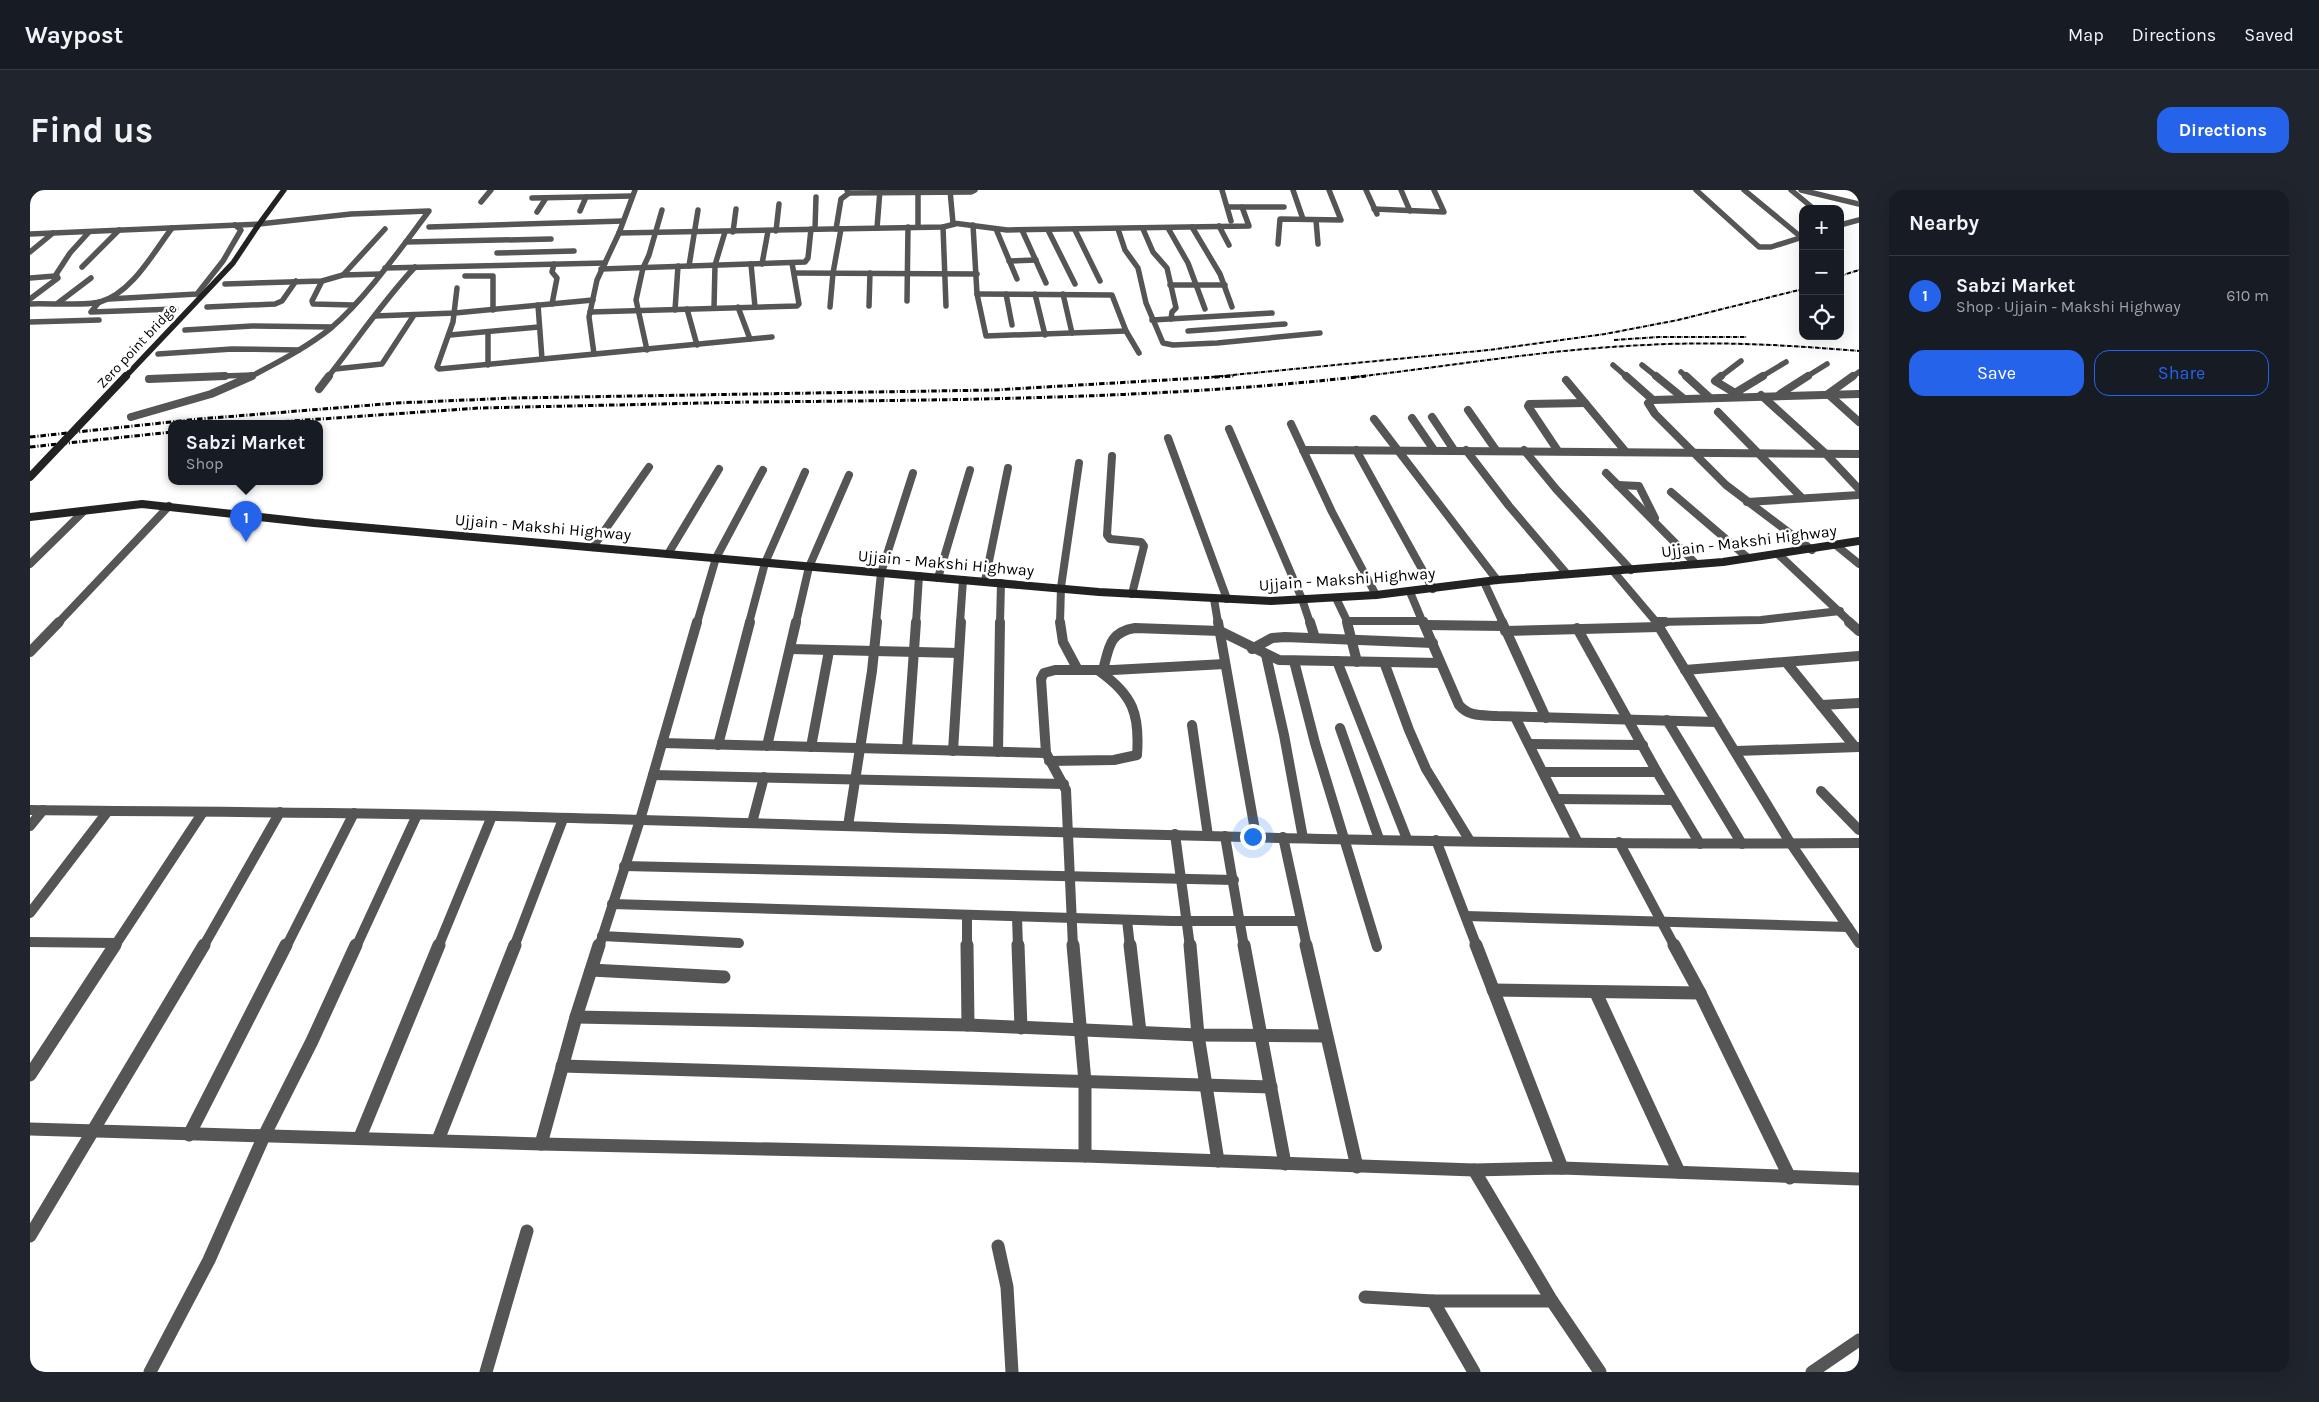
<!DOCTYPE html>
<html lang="en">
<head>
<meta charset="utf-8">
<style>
	body { margin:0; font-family:Karla,sans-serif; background:#20242c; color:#f1f3f6 }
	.controls { position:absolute; right:15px; top:15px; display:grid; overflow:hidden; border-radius:10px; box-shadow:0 5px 20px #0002 }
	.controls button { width:45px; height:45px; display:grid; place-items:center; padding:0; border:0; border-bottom:1px solid #363941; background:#171b24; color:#f1f3f6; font:25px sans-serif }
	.you { position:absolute; left:1222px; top:646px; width:18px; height:18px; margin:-12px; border:4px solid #fff; border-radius:50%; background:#1a73e8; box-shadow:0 0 0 8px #1a73e833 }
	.badge { display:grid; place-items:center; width:32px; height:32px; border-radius:50%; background:#2563eb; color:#fff; font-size:16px; font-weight:700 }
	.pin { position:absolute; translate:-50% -41px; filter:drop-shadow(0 1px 2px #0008) }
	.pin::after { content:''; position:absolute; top:26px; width:18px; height:15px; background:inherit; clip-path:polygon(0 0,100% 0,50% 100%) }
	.popup { position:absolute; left:138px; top:230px; width:155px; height:65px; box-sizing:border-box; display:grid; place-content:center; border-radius:10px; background:#171b24; filter:drop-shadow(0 1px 4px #0005); font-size:16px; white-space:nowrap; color:#9ea1a6 }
	.popup b { font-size:19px; color:#f1f3f6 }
	.popup::after { content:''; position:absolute; left:50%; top:100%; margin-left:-10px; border:10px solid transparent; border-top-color:#171b24 }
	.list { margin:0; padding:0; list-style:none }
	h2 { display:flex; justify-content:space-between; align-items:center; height:65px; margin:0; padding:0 20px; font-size:21px }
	h2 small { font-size:16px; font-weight:400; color:#9ea1a6 }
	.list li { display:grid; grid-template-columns:32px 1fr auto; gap:15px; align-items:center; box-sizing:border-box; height:80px; padding:0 20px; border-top:1px solid #363941 }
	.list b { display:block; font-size:19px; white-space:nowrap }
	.list p { margin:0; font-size:16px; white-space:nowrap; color:#9ea1a6 }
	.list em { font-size:16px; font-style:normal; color:#9ea1a6 }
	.actions { display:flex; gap:10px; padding:15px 20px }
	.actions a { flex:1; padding:11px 0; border:1px solid #2563eb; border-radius:15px; text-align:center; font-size:18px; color:#2563eb }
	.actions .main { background:#2563eb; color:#fff }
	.icon { flex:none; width:28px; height:28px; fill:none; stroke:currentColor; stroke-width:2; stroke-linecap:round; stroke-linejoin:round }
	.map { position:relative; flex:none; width:1829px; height:1182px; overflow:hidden; border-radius:15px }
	header { display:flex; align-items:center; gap:30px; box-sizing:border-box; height:70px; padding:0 25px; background:#171b24; border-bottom:1px solid #363941 }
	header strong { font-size:24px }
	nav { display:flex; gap:28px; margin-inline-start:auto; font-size:18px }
	.intro { display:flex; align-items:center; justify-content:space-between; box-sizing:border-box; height:120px; padding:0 30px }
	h1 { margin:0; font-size:35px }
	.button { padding:12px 22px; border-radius:15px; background:#2563eb; color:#fff; font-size:18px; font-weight:700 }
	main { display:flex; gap:30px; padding:0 30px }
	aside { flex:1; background:#171b24; border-radius:15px; box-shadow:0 5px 20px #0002 }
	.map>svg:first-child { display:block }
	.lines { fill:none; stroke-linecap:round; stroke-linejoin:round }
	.street-far3 { stroke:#555; stroke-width:5.5 }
	.street-far2 { stroke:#555; stroke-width:8 }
	.street-far1 { stroke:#555; stroke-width:10 }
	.street { stroke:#555; stroke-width:13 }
	.secondary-far1 { stroke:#222; stroke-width:5.5 }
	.secondary { stroke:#222; stroke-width:8 }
	.rail-far1 { stroke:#000; stroke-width:2; stroke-dasharray:4.5 1 0.5 1; stroke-linecap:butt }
	.rail { stroke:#000; stroke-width:3; stroke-dasharray:5.5 2 1 2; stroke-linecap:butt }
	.secondary-bridge-far1 { stroke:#222; stroke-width:5.5 }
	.secondary-bridge { stroke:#222; stroke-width:8 }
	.labels { text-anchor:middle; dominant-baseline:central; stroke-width:5; stroke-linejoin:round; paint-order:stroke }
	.far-street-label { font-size:14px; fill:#000; stroke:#fff }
	.street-label { font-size:16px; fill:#000; stroke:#fff }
</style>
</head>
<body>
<header>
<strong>Waypost</strong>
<nav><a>Map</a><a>Directions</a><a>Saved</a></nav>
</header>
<div class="intro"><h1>Find us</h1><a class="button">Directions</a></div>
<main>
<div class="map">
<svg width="1829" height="1182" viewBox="0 0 1829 1182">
	<rect width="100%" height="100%" fill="#fff"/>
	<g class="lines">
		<g class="street-far3">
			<path d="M817,0l1,3 123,-1 4,-2"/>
			<path d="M920,0l3,33 54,7 242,-4 -7,-19"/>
			<path d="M1192,0l9,31"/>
			<path d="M1263,0l10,29"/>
			<path d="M1336,0l11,24"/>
			<path d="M1371,0l9,21"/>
			<path d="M1666,0l63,57h12l32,-10"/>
			<path d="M1714,0l57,47"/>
			<path d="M1761,0l23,19"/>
			<path d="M1771,0l58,14"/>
			<path d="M1824,0l5,2"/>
			<path d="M888,3v34"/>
			<path d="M502,8l100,-2"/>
			<path d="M451,12l10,-12"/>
			<path d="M1198,17h56"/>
			<path d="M1344,19l70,3 -10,-22"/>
			<path d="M550,21l6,-14"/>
			<path d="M507,22l9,-14"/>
			<path d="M1286,30l2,24"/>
			<path d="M943,35l4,69 9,42 140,-5"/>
			<path d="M1810,35l19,-5"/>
			<path d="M1189,36l10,19"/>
			<path d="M399,37l194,-6"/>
			<path d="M913,37l3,79"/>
			<path d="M1162,37l28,47 12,33"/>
			<path d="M847,38l3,-38"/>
			<path d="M1138,38l20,35 17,46"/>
			<path d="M785,39l1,-32"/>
			<path d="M806,39l5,-30 8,-6"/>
			<path d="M966,39l21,50"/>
			<path d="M1088,39l7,21 13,18 8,35 17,40 10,2 44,-2 103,-10"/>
			<path d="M1113,39l10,23 14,16 9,40 -4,4 -1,7"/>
			<path d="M992,40l24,53"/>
			<path d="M1018,40l27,54"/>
			<path d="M1045,40l25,51"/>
			<path d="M746,41l3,-27"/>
			<path d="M703,42l3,-23"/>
			<path d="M589,43l324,-6 12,-3"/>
			<path d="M0,44l229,-10 92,-10 78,-3c-28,37 -63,87 -98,117 -25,20 -53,34 -81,49"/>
			<path d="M376,52l145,-3"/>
			<path d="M1248,54l2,-25 61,1 -12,-30"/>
			<path d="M0,62l23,-19"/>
			<path d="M467,63l77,-2"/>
			<path d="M979,71l27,-1"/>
			<path d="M721,74l4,43"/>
			<path d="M732,74l6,-33"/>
			<path d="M659,76l9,-56"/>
			<path d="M52,77l37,-37"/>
			<path d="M355,78l220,-5"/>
			<path d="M571,79l204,-7 3,-4 3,-29"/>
			<path d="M764,83l183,1"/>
			<path d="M350,84l-37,1 42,-46"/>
			<path d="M435,86h28v34"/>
			<path d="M0,88l25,-2 15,-23 19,-21"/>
			<path d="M292,91l-10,20 1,3 40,1"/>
			<path d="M195,94l97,-3 21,-6"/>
			<path d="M1140,95h55"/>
			<path d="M427,98l-4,34 -16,45 2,2 333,-32"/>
			<path d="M947,104l135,1 14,36 13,22"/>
			<path d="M976,104l6,31"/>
			<path d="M1005,104l10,41"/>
			<path d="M1033,104l9,39"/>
			<path d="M0,109l28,-21 -1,-2"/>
			<path d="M79,109l88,-5 26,-33 18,-31 -6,-5"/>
			<path d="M877,111l1,-74"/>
			<path d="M69,112l-8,10 85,-3"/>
			<path d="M28,113l33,-25"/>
			<path d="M0,114c17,-1 55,2 70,-2 32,-9 53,-49 72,-74"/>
			<path d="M522,114l5,-26 -5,-6 2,-8"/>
			<path d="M508,115l4,54"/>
			<path d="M839,116l1,-33"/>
			<path d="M177,117l68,-3 7,-3 14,-20"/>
			<path d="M708,117l12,32"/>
			<path d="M800,117l3,-34 8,-44"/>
			<path d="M684,118l1,-43 10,-33"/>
			<path d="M657,119l10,36"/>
			<path d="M645,120l3,-44"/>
			<path d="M560,122l207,-6 2,-2 -7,-41"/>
			<path d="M345,126l80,-3 138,-13"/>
			<path d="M1122,130l120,-7"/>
			<path d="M0,132l69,-2"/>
			<path d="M155,140l67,-4 80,1"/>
			<path d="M1158,141l97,-7"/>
			<path d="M458,142v33"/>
			<path d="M420,145l89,-8"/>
			<path d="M617,160l-11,-50 7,-32 6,-13 13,-45"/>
			<path d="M128,164l74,-5 67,1"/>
			<path d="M564,164l-5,-37 8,-37 22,-47 16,-43"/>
			<path d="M1583,175l14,12"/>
			<path d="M1612,175l15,12"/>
			<path d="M305,179l47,-5 32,-49"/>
			<path d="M1651,182l6,5"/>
			<path d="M163,187l60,-2"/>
			<path d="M298,187c29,-37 55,-76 87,-110"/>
			<path d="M1690,187l21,-16"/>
			<path d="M1731,187l25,-15"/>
			<path d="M1776,187l21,-13"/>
			<path d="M1822,187l7,-5"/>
		</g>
		<g class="street-far2">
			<path d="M1596,186l27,24"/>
			<path d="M1626,186l27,22"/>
			<path d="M1656,186l24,22"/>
			<path d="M1691,186l-6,5 25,15"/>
			<path d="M1823,186l-25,18 31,28"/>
			<path d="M119,189l76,-3"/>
			<path d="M1536,190l60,72"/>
			<path d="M289,199l10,-13"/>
			<path d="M1705,203l28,-17"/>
			<path d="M1750,204l28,-18"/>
			<path d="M1731,205l65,59 33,35"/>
			<path d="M1438,220l28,40"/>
			<path d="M1688,222l84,86"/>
			<path d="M101,227l80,-23 41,-18"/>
			<path d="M1402,227l22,33"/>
			<path d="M1382,228l22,32"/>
			<path d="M1344,229l123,161"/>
			<path d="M1261,234l41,88 44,83"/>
			<path d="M1199,239l73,170 8,24"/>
			<path d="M1138,248l59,161"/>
			<path d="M1273,260l556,4"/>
			<path d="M1326,260l77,139"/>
			<path d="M1436,260l43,56 58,68"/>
			<path d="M1494,260l32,39 75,81"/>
			<path d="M1528,261l-30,-45 1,-2 56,-1"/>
			<path d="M1082,266l-5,79 3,4 31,3 3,4 -12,48"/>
			<path d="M1576,283l90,91"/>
			<path d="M1588,295l21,1 16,32"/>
			<path d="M1641,302l77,66"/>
			<path d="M1717,312l112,-7"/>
			<path d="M1807,356l22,18"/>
			<path d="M563,357l56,-80"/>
			<path d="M1782,360l-86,-65 -71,-71 -7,-11 5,-3 206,-6"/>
			<path d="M638,364l51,-85"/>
			<path d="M1748,364l73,69"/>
			<path d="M0,374l53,-52"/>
			<path d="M1583,381l44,52"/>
			<path d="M908,388l32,-108"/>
			<path d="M955,391l23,-113"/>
			<path d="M1454,392l19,41"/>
			<path d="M1380,402l13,31"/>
			<path d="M1306,408l12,25"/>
			<path d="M1184,409l4,24"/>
			<path d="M1317,431h77"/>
			<path d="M1626,432l105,-2 79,-9"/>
			<path d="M28,433l111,-117"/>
			<path d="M667,433l19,-65 47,-88"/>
			<path d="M719,433l16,-60 40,-91"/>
			<path d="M766,433l13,-56 40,-92"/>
			<path d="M846,433l5,-50 32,-100"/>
			<path d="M886,433l3,-47"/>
			<path d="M930,433l3,-43"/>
			<path d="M970,433l1,-40"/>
			<path d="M1030,433l1,-36 18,-124"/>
		</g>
		<g class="street-far1">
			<path d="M1030,432l3,20 15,28"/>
			<path d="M1188,432l38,214"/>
			<path d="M1280,432l5,16"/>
			<path d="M1317,432l10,40"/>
			<path d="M1393,432l36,83c10,12 23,10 38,11l220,6"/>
			<path d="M1472,432l44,96"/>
			<path d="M1626,432l135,222 68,99"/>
			<path d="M1626,432h9"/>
			<path d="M1819,432l10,9"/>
			<path d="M1396,435l77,1"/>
			<path d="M1547,438l80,144 43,72"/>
			<path d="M1475,441l154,-4"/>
			<path d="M760,459l169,4"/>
			<path d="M1222,459l20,-11 13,-1 148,6"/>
			<path d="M0,462l29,-30"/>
			<path d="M1236,465l18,80 19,103"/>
			<path d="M1264,471l21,82 62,204"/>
			<path d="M1307,471l70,178"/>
			<path d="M1354,472l25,68 17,39 44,72"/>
			<path d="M1756,472l69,85"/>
			<path d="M1073,480c6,-22 6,-38 32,-42l85,3 59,29 161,3"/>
			<path d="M1655,480l174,-14"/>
			<path d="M1791,515l38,-2"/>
			<path d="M1485,527l62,124"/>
			<path d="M1637,530l75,124"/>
			<path d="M1162,535l16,111"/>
			<path d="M1310,538l39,111"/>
			<path d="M632,553l384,10"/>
			<path d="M1499,554l114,1"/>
			<path d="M688,555l32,-123"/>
			<path d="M737,556l29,-124"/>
			<path d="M781,557l18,-96"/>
			<path d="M877,559l9,-127"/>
			<path d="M923,561l8,-129"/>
			<path d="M1706,561l123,-4"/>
			<path d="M968,562l2,-130"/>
			<path d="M1019,571l65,-1 23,-5c3,-41 -4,-60 -38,-84"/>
			<path d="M1513,582h114"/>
			<path d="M623,585l411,9"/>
			<path d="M1791,601l38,39"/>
			<path d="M1526,609l117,1"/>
			<path d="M0,620c156,2 313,2 469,6 453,12 907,31 1360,27"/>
			<path d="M722,633l12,-46"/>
			<path d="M0,636l13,-16"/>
			<path d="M818,636l24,-155 5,-49"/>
			<path d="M1145,644l15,113"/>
			<path d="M1195,646l19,111"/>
			<path d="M1253,647l24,110"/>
			<path d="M1406,650l41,107"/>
			<path d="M1589,652l56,105"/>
			<path d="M594,676l610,14"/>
			<path d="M582,714l560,17h129"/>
			<path d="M0,723l78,-102"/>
			<path d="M937,726v31"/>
			<path d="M1436,726l382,11"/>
			<path d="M987,727l1,30"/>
			<path d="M1097,730l3,27"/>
			<path d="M572,746l137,7"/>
			<path d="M0,752l87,1"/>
			<path d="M84,757l89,-135"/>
			<path d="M173,757l77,-135"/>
			<path d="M256,757l68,-134"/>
			<path d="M326,757l61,-132"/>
			<path d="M408,757l54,-131"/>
			<path d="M484,757l49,-128"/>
			<path d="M569,757l41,-127 57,-198"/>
			<path d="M1043,757l-7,-157 -20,-37 -5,-74 3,-6 11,-3h58l112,-6"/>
		</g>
		<g class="street">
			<path d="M937,755l1,80"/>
			<path d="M988,755l3,83"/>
			<path d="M1043,755l12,137v74"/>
			<path d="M1100,755l10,87"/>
			<path d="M1160,755l8,90 20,126"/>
			<path d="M1214,755l41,219"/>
			<path d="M1276,755l51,222"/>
			<path d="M1446,755l86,223"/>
			<path d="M1644,755l26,48 90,185"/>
			<path d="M561,780l133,7"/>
			<path d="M1463,800l207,3"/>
			<path d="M1566,803l83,179"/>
			<path d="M546,827l392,8 230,10 128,1"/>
			<path d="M532,876l709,21"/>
			<path d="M0,885l85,-130"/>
			<path d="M0,939l511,15 544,12 389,14 88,-2 297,11"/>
			<path d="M159,945l97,-190"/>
			<path d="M330,947l79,-192"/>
			<path d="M408,950l77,-195"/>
			<path d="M511,954l35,-127 23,-72"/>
			<path d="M1444,980l78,131 48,71"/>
			<path d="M0,1046l174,-291"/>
			<path d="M968,1056l9,41 5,85"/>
			<path d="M1335,1107l68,4h119"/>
			<path d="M1403,1111l41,71"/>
			<path d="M120,1182l59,-112 55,-124 48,-95 44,-96"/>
			<path d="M456,1182l41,-141"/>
			<path d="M1782,1182l47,-32"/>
		</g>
		<path class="secondary-far1" d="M227,37l27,-37"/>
		<path class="secondary" d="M0,327l112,-13 172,19 785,69 172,9 105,-6 121,-15 226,-18 136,-21"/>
		<g class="rail-far1">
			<path d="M1810,86l19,-6"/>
			<path d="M1584,150l45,-3h88"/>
			<path d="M1182,187l277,-27 116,-16 73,-14 125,-31"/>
			<path d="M1325,187c97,-11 194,-28 291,-32 71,-4 142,0 213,6"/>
		</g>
		<g class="rail">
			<path d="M723,212c204,-2 410,-3 613,-26"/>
			<path d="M233,233l216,-15 270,-6"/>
			<path d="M0,247l169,-18 198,-16 116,-5 481,-8 240,-14"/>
			<path d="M0,257l142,-15"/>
		</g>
		<path class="secondary-bridge-far1" d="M95,187l108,-114 24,-36"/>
		<path class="secondary-bridge" d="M0,287l96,-101"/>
	</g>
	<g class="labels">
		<g class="far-street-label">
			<text transform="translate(107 156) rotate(-47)">Zero point bridge</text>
		</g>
		<g class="street-label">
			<text transform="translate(513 337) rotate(5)">Ujjain - Makshi Highway</text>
			<text transform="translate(1719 351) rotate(-7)">Ujjain - Makshi Highway</text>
			<text transform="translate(916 373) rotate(5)">Ujjain - Makshi Highway</text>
			<text transform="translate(1317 389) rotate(-4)">Ujjain - Makshi Highway</text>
		</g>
	</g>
</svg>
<div class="controls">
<button>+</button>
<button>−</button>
<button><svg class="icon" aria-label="locate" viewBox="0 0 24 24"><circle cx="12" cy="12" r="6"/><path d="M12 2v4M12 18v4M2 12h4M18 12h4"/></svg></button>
</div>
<div class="you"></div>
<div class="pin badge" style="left:216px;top:352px">1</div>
<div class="popup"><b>Sabzi Market</b>Shop</div>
</div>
<aside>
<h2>Nearby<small></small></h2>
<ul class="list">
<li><span class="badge">1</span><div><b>Sabzi Market</b><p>Shop · Ujjain - Makshi Highway</p></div><em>610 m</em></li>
</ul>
<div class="actions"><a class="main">Save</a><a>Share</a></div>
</aside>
</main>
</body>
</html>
